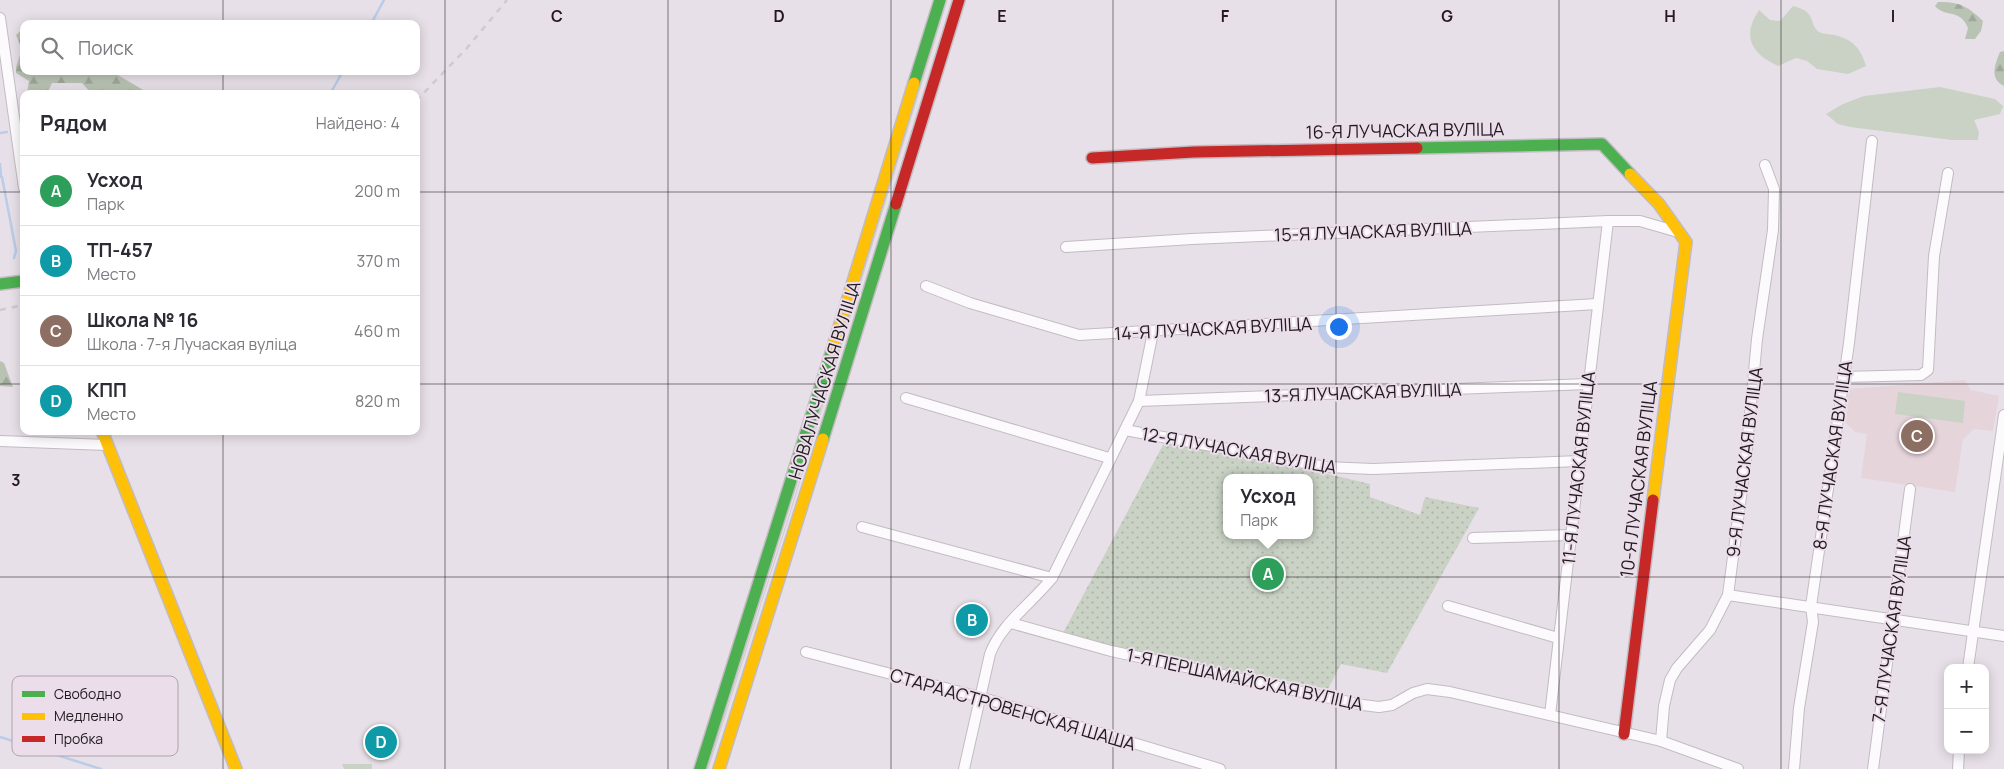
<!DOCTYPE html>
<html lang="ru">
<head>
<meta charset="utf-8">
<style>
	body { margin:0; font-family:Manrope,sans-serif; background:#f7f7f7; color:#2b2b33 }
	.controls { position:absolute; right:15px; bottom:15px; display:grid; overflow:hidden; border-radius:10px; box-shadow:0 2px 12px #0003 }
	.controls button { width:45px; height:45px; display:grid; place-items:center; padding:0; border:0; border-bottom:1px solid #e1e1e2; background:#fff; color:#2b2b33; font:25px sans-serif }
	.you { position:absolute; left:1338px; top:326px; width:18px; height:18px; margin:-12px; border:4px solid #fff; border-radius:50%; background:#1a73e8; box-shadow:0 0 0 8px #1a73e833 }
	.badge { display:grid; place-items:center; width:32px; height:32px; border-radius:50%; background:#111827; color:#fff; font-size:16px; font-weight:700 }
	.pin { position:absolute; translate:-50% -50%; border:2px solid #fff; box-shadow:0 1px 5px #0006 }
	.popup { position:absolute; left:1223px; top:474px; width:90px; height:65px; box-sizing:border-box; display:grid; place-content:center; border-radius:10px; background:#fff; filter:drop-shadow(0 1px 4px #0005); font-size:16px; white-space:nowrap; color:#7c7c81 }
	.popup b { font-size:19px; color:#2b2b33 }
	.popup::after { content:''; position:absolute; left:50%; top:100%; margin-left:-10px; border:10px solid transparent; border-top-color:#fff }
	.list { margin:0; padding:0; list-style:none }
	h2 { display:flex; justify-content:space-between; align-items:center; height:65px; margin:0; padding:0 20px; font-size:21px }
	h2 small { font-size:16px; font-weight:400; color:#7c7c81 }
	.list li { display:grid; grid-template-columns:32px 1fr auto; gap:15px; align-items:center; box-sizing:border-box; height:70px; padding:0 20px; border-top:1px solid #e1e1e2 }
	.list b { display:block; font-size:19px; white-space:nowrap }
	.list p { margin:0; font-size:16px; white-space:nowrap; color:#7c7c81 }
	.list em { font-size:16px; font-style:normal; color:#7c7c81 }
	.icon { flex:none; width:28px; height:28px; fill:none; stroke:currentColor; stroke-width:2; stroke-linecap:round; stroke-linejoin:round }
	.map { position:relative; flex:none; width:2004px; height:769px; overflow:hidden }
	.search { position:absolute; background:#fff; box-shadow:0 2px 12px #0003; left:20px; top:20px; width:400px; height:55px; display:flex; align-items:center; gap:12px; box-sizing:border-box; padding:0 18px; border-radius:10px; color:#7c7c81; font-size:19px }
	.panel { position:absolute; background:#fff; box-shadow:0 2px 12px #0003; left:20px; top:90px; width:400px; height:345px; border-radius:10px }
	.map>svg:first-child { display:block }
	.education { fill:#e6d4db }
	.grass { fill:#c9d2c4 }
	.forest { fill:url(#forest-firs) }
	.garden { fill:url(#garden-dots); fill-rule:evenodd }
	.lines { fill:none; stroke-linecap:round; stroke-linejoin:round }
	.stream { stroke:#bacce7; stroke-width:2.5 }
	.street-casing { stroke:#c2bcc2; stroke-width:12 }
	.fast-casing { stroke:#c2bcc2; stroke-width:14 }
	.slow-casing { stroke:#c2bcc2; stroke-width:14 }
	.jam-casing { stroke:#c2bcc2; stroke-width:14 }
	.street { stroke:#fcfafc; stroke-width:10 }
	.fast { stroke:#4caf50; stroke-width:11 }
	.slow { stroke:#ffc107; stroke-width:11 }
	.jam { stroke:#c62828; stroke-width:11 }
	.tram { stroke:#cecbcd; stroke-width:1 }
	.rail { stroke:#cecbcd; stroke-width:2.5; stroke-dasharray:6 6; stroke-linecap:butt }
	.grid { fill:none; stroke:#201b1f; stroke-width:1; stroke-opacity:0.55 }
	.labels { text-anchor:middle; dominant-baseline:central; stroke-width:4; stroke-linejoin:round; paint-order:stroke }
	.street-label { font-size:18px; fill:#201b1f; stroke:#ecddeb }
	.key { fill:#ecddeb; stroke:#afa3ae; stroke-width:1 }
	.key-label { font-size:14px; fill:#201b1f }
	.grid-label { font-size:16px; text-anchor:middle; font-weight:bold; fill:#201b1f; stroke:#ecddeb; stroke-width:4; stroke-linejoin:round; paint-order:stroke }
</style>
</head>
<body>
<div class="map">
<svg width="2004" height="769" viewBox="0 0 2004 769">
	<defs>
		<pattern id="forest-firs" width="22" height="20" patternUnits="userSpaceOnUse" patternTransform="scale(1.25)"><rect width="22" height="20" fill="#b9c3b3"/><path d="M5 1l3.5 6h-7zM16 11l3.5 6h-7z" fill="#9fa79a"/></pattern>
		<pattern id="garden-dots" width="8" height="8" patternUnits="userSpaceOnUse" patternTransform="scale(1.25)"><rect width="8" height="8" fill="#c9d2c4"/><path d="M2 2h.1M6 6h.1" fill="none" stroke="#acb4a8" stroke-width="1.8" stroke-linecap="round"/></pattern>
	</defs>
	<rect width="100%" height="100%" fill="#e8e0e8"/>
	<path class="education" d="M1965,380l6,10 28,6 -6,35 -19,-2 -11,10 -8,53 -94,-14 6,-44 -12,-2 -9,-9 3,-34z"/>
	<g class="grass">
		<path d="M1793,6c25,6 15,18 26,26 4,2 11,2 15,3 18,4 27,13 32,31l-18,8 -31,-5 -10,-8 -11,-3 -18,8c-28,-13 -36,-30 -19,-56l11,10 10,1z"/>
		<path d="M1940,87l55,12 8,7 -3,8 -26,6 5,12 -1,8h-26l-102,-13 -12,-3 -12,-10 17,-10 21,-8z"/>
		<path d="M1898,392l67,9 -2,22 -68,-9z"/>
		<path d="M342,764h30v5h-28z"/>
	</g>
	<g class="forest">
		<path d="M1938,2c21,-1 31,5 45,19l-2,10 -6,8h-10l3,-11c-8,-20 -23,-10 -33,-22z"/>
		<path d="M24,28v43h87l39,23h-58l-10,-11h-30l-5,11h-20l2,-13 -13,-8v-6l6,-18 -6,-14z"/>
		<path d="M2004,51v35c-15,-7 -9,-22 -4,-34z"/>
		<path d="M0,361l4,2 9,24 -13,-1z"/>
	</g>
	<path class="garden" d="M1165,441l122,23 83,20v13l50,18 5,-18 54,11 -92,165 -46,-9 -13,25 -206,-40 -59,-16zM1227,478h82v57h-82z"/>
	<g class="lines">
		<g class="stream">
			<path d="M371,24l13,-24"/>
			<path d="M330,94l13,-23"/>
			<path d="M0,133l7,-1"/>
			<path d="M0,164l1,13"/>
			<path d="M2,177l14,74 -2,7"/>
			<path d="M0,737l101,32"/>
		</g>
		<g class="street-casing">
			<g id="street">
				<path d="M0,18l24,170"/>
				<path d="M1066,247l126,-8 416,-18h32l38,11"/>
				<path d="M926,286l44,17 109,32 518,-31"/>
				<path d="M1843,377l78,-2 7,-5 6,-114 14,-83"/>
				<path d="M906,398l203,60"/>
				<path d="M1139,401l448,-17"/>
				<path d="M1125,430l201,37 47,2 206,-8"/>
				<path d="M0,441l107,4"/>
				<path d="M862,527l190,51"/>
				<path d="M1473,538l98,-3"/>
				<path d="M1728,595l276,41"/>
				<path d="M1448,606l110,32"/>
				<path d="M1011,623l100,28 252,54 16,2 13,-2 21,-12 14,-4 23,3 211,49 77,28"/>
				<path d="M806,652l174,45 240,72"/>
				<path d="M1968,668l36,-253"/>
				<path d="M1550,715l58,-494"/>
				<path d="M1661,741l3,-35 6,-26 7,-12 33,-38 18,-35 18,-137 11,-119 16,-109 1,-41 -9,-24"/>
				<path d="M964,769l26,-115c11,-30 42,-51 62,-76l87,-177 14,-69"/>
				<path d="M1794,769l5,-61 14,-86 -2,-16 38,-263 23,-202"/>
				<path d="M1873,769l37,-280"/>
				<path d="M1958,769l1,-19"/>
			</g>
		</g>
		<g class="fast-casing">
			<g id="fast">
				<path d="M914,83l26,-83"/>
				<path d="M1417,148l185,-4 28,30"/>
				<path d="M0,284l24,-3"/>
				<path d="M823,439l73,-235"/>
				<path d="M700,769l132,-419"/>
			</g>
		</g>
		<g class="slow-casing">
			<g id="slow">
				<path d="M1630,174l29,30 27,38 -33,258"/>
				<path d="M832,350l82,-267"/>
				<path d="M102,431l134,338"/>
				<path d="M719,769l104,-330"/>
			</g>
		</g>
		<g class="jam-casing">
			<g id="jam">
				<path d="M1092,158l102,-6 223,-4"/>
				<path d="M896,204l63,-204"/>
				<path d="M1624,734l29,-234"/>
			</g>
		</g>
		<use href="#street" class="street"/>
		<use href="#fast" class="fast"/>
		<use href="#slow" class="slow"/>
		<use href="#jam" class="jam"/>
		<path class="tram" d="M708,769l82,-256 157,-513"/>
		<g class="rail">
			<path d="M416,101l51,-53 40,-48"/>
			<path d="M0,310l24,-5"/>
		</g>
	</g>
	<path class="grid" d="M223,0v24M445,0v769M668,0v769M891,0v769M1113,0v769M1336,0v769M1559,0v769M1781,0v769M223,71v23M0,192h24M416,192h1588M0,384h24M416,384h1588M223,431v338M0,577h2004"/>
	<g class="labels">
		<g class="street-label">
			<text transform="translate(1405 130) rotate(-1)">16-Я ЛУЧАСКАЯ ВУЛІЦА</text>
			<text transform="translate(1373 231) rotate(-2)">15-Я ЛУЧАСКАЯ ВУЛІЦА</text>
			<text transform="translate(1213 328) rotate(-3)">14-Я ЛУЧАСКАЯ ВУЛІЦА</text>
			<text transform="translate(824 380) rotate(-73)">НОВАЛУЧАСКАЯ ВУЛІЦА</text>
			<text transform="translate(1363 392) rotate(-2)">13-Я ЛУЧАСКАЯ ВУЛІЦА</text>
			<text transform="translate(1239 450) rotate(10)">12-Я ЛУЧАСКАЯ ВУЛІЦА</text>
			<text transform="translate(1832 455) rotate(-82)">8-Я ЛУЧАСКАЯ ВУЛІЦА</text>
			<text transform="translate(1744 462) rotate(-83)">9-Я ЛУЧАСКАЯ ВУЛІЦА</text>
			<text transform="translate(1578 468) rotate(-84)">11-Я ЛУЧАСКАЯ ВУЛІЦА</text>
			<text transform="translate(1638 479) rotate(-83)">10-Я ЛУЧАСКАЯ ВУЛІЦА</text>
			<text transform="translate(1891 629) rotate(-82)">7-Я ЛУЧАСКАЯ ВУЛІЦА</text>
			<text transform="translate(1245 679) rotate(12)">1-Я ПЕРШАМАЙСКАЯ ВУЛІЦА</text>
			<text transform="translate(1013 709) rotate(16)">СТАРААСТРОВЕНСКАЯ ШАША</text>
		</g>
	</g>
	<rect x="12" y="676" width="166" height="80" rx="8" class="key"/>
	<rect x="22" y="691" width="23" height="6" fill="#4caf50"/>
	<rect x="22" y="713" width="23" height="7" fill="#ffc107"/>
	<rect x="22" y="736" width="23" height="6" fill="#c62828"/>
	<g class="key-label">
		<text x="54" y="699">Свободно</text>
		<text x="54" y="721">Медленно</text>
		<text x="54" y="744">Пробка</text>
	</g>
	<g class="grid-label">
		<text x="557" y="22">C</text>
		<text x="779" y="22">D</text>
		<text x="1002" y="22">E</text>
		<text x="1225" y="22">F</text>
		<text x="1447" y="22">G</text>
		<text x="1670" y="22">H</text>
		<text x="1893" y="22">I</text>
		<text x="16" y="486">3</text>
	</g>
</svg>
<div class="controls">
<button>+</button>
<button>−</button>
</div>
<div class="you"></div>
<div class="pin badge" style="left:1268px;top:574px;background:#2e9e5b">A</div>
<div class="popup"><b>Усход</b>Парк</div>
<div class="pin badge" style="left:972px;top:620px;background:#0f9aa8">B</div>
<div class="pin badge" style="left:1917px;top:436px;background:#8d6e63">C</div>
<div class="pin badge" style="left:381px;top:742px;background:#0f9aa8">D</div>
<div class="search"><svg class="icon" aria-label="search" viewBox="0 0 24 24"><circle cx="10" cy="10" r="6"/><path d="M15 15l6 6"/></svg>Поиск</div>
<section class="panel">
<h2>Рядом<small>Найдено: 4</small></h2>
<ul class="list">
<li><span class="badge" style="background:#2e9e5b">A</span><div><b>Усход</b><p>Парк</p></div><em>200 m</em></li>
<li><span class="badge" style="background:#0f9aa8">B</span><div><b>ТП-457</b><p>Место</p></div><em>370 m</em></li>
<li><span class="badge" style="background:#8d6e63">C</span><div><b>Школа № 16</b><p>Школа · 7-я Лучаская вуліца</p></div><em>460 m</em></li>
<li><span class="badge" style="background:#0f9aa8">D</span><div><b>КПП</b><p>Место</p></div><em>820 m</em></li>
</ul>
</section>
</div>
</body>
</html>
